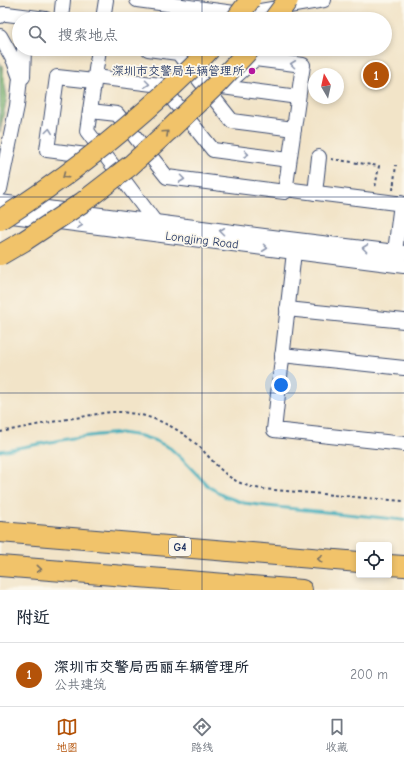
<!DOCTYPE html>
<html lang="zh">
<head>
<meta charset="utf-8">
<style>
	body { margin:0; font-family:"Comic Neue","LXGW WenKai TC",sans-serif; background:#f6f6f7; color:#1f2937 }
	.controls { position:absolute; right:12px; bottom:12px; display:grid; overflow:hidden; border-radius:4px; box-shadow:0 2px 6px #0003 }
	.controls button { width:36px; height:36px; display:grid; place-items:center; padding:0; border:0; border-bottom:1px solid #e0e1e3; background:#fff; color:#1f2937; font:20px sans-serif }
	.compass { position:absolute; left:308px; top:68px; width:36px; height:36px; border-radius:50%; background:#fff; box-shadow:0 2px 6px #0003; rotate:351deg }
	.you { position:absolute; left:281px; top:385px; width:14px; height:14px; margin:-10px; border:3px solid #fff; border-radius:50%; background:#1a73e8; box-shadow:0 0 0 6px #1a73e833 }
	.badge { display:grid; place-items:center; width:26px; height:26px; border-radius:50%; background:#b45309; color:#fff; font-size:13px; font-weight:700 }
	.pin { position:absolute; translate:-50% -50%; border:2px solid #fff; box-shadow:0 1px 4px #0006 }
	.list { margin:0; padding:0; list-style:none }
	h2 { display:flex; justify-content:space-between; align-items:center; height:52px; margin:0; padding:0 16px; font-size:17px }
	h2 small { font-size:13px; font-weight:400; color:#747a83 }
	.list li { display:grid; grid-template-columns:26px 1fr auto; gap:12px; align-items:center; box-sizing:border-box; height:64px; padding:0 16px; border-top:1px solid #e0e1e3 }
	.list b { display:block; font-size:15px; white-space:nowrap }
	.list p { margin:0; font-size:13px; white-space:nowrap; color:#747a83 }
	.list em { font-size:13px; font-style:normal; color:#747a83 }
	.icon { flex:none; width:22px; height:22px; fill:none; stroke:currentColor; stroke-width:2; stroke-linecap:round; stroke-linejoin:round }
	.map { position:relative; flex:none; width:404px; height:590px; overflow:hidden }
	.search { position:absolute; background:#fff; box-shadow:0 2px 6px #0003; left:12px; right:12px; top:12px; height:44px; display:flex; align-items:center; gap:10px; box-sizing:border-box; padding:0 14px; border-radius:22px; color:#747a83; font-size:15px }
	.sheet { height:116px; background:#fff }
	nav { display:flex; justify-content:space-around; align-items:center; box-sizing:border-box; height:56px; border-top:1px solid #e0e1e3; background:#fff; font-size:11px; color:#747a83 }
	nav a { display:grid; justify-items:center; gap:2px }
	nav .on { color:#b45309 }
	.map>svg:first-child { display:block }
	.forest { fill:#75ac69; stroke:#486e64 }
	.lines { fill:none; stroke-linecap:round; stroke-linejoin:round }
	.stream { stroke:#3eadbb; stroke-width:3 }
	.minor-casing { stroke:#3b4a6e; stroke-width:16 }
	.highway-casing { stroke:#3b4a6e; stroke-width:22 }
	.path { stroke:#3b4a6e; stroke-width:2; stroke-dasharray:3 3; stroke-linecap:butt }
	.minor { stroke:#fff; stroke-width:14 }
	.highway { stroke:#f1c36a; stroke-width:20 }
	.highway-bridge-casing { stroke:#3b4a6e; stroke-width:22; stroke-linecap:butt }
	.highway-bridge { stroke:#f1c36a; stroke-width:20 }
	.oneway { stroke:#8d97ae }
	.oneway2 { stroke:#7b7263 }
	.grid { fill:none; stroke:#1b2f5e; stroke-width:1; stroke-opacity:0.55 }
	.poi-dot { fill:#b5179e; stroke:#fbf7ec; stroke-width:1.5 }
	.labels { text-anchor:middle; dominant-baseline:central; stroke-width:3.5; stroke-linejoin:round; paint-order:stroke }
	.shield { fill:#fbf7ec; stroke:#5e6b89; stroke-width:1 }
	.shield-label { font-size:11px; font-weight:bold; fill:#1b2f5e }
	.poi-label { font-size:12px; fill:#1b2f5e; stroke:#fbf7ec; text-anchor:end }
	.street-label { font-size:12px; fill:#1b2f5e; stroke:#fbf7ec }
</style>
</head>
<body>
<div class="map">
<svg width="404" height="590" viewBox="0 0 404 590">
	<rect width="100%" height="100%" fill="#fbf7ec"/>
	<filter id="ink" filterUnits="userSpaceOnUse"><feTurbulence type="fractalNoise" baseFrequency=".025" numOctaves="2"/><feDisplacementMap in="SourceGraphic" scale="8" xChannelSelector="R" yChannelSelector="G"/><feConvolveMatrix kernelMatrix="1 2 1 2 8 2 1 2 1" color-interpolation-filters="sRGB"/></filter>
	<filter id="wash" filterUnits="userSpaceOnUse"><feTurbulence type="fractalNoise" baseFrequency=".012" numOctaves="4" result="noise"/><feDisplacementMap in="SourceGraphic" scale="16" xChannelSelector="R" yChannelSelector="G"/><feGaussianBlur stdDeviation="0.9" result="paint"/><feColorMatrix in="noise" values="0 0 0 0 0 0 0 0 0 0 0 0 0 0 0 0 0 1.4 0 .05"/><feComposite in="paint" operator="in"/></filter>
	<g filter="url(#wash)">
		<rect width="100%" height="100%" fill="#f2e4c8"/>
		<path class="forest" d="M0,62l2,4 5,31 -7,35z"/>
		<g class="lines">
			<path class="stream" d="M0,451l73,-13 25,-3 23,-2 20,3 15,5 14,7 12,11 26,27 16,10 20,7 23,3 137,14"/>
		</g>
	</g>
	<g filter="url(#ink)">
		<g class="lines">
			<g class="minor-casing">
				<g id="minor">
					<path d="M137,0l105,14 82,-14"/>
					<path d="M0,16l3,-2h4l39,5"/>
					<path d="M61,19l2,-19"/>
					<path d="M103,19l3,-19"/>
					<path d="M0,36l14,25 6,17 -3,28 -17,83"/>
					<path d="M99,49l-12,82 68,91"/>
					<path d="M148,49l30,4 54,68 62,8"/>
					<path d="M23,77l1,-28"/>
					<path d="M95,77l66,8 52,65 76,10"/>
					<path d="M94,81l-37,-4 -10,73 48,6"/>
					<path d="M222,87l76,10"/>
					<path d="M90,111l27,3 50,63 118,15 18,-127 -48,-6 -19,17"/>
					<path d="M285,189l119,15"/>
					<path d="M315,193l4,-36"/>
					<path d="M0,202l272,35 132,16"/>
					<path d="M4,215l400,51"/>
					<path d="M294,252l-20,178 130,14"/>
					<path d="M395,252l6,-49"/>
					<path d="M287,309l117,12"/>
					<path d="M282,355l122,13"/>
				</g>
			</g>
			<g class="highway-casing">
				<g id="highway">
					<path d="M0,532l359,30"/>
					<path d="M389,565l15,1"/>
					<path d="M0,566l302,24"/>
				</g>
			</g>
			<g class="path">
				<path d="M331,159l48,7 -4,22"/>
				<path d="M393,190l3,-25"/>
				<path d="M0,432c27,-5 54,-11 81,-15 16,-3 32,-7 48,-4 25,3 47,14 66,30 5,3 9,9 13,13 17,19 26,28 53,33l143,12"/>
			</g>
			<use href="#minor" class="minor"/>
			<use href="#highway" class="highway"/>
			<g class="highway-bridge-casing">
				<g id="highway-bridge">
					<path d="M236,19l14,-19"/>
					<path d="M274,19l14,-19"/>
					<path d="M0,220c58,-37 113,-79 164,-126 16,-15 32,-29 46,-45"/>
					<path d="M0,255l24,-14 59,-39 48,-37 36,-33 51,-49 32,-34"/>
				</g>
			</g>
			<use href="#highway-bridge" class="highway-bridge"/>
		</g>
		<defs><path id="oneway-chevron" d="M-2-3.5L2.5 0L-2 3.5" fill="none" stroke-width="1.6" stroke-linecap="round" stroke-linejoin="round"/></defs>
		<g class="oneway">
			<use href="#oneway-chevron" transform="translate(293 64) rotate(-173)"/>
			<use href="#oneway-chevron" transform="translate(147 84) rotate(7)"/>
			<use href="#oneway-chevron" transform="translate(49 131) rotate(-82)"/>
			<use href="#oneway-chevron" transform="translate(246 154) rotate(8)"/>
			<use href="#oneway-chevron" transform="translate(182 179) rotate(7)"/>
			<use href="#oneway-chevron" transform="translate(80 225) rotate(7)"/>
			<use href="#oneway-chevron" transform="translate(222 231) rotate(-173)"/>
			<use href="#oneway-chevron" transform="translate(265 248) rotate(7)"/>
			<use href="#oneway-chevron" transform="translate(365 248) rotate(-173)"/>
		</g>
		<g class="oneway2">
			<use href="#oneway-chevron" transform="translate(166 133) rotate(-43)"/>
			<use href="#oneway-chevron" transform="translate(65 176) rotate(143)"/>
			<use href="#oneway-chevron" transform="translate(320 559) rotate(-175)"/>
			<use href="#oneway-chevron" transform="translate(39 569) rotate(5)"/>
		</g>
	</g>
	<path class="grid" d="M202,0v19M202,49v541M0,197h404M0,393h404"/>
	<circle class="poi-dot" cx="252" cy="71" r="4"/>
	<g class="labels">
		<rect class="shield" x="169" y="538" width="22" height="18" rx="3"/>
		<g class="shield-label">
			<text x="180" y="547">G4</text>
		</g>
		<g class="poi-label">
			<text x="244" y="71">深圳市交警局车辆管理所</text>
		</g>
		<g class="street-label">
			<text transform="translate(202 240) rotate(7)">Longjing Road</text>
		</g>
	</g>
</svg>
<div class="controls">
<button><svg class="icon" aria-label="locate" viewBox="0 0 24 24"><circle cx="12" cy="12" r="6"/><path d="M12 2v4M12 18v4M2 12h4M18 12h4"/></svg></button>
</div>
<svg class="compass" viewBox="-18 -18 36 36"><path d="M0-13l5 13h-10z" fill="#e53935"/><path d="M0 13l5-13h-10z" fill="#747a83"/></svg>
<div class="you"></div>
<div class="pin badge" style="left:376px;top:75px">1</div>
<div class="search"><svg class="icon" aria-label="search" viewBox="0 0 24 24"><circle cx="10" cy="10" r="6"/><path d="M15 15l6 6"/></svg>搜索地点</div>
</div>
<section class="sheet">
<h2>附近<small></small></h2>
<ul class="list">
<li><span class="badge">1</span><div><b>深圳市交警局西丽车辆管理所</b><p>公共建筑</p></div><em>200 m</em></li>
</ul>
</section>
<nav>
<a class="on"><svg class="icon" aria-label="map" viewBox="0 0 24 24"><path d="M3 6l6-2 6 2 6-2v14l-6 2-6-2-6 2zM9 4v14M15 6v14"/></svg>地图</a>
<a><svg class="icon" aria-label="directions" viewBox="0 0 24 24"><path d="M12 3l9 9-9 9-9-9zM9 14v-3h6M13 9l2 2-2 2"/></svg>路线</a>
<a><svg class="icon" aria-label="saved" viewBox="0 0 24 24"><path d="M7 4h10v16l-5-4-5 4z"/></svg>收藏</a>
</nav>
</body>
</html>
